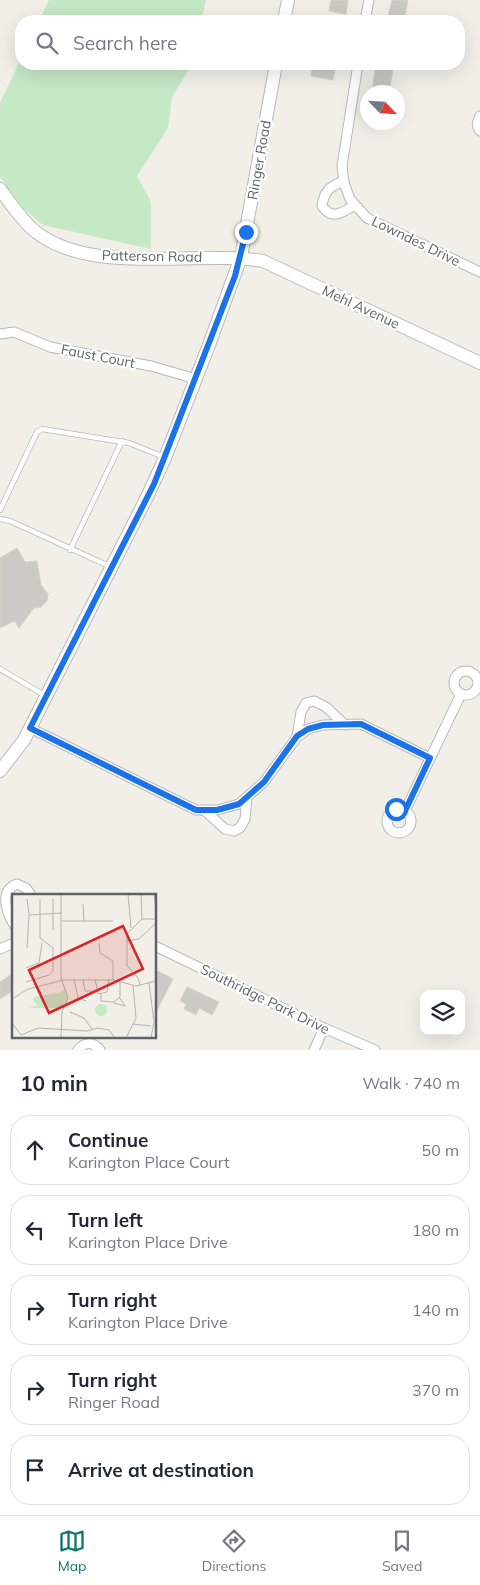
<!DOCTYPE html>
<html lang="en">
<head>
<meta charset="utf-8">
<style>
	body { margin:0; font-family:Mulish,sans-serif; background:#f6f6f7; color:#1f2937 }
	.controls { position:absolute; right:15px; bottom:15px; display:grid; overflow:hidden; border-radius:10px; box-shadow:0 5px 20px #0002 }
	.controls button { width:45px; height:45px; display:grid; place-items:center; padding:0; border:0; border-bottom:1px solid #e0e1e3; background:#fff; color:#1f2937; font:25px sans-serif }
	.compass { position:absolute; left:360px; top:85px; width:45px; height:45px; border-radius:50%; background:#fff; box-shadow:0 5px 20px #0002; rotate:115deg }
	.stop { position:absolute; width:15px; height:15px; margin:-11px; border:4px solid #1a73e8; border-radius:50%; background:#fff }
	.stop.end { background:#1a73e8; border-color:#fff; box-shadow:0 1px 5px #0008 }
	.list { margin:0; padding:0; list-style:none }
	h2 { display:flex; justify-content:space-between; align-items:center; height:65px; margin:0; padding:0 20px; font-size:21px }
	h2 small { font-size:16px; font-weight:400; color:#747a83 }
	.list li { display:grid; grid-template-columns:32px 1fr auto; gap:15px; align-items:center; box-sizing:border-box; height:70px; margin:0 10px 10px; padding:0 10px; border:1px solid #e0e1e3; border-radius:20px }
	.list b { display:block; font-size:19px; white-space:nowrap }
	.list p { margin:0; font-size:16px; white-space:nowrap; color:#747a83 }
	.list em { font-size:16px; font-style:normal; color:#747a83 }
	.icon { flex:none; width:28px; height:28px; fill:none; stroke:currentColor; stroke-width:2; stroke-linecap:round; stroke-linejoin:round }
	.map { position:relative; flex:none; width:480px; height:1050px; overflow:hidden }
	.search { position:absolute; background:#fff; box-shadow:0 5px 20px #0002; left:15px; right:15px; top:15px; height:55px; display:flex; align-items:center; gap:12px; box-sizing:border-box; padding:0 18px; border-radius:20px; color:#747a83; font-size:19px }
	.sheet { height:465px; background:#fff }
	nav { display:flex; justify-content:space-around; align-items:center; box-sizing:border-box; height:70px; border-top:1px solid #e0e1e3; background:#fff; font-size:14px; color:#747a83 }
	nav a { display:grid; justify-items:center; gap:2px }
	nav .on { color:#0f766e }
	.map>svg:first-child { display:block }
	.green { fill:#c5e8c5 }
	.building { fill:#cccac5; stroke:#d6d1c6 }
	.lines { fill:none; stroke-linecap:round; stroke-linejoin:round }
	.lane-casing { stroke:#b5b8bc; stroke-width:6 }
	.street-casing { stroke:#b5b8bc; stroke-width:11 }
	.secondary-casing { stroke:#b6babf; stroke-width:14 }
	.lane { stroke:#fff; stroke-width:4.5 }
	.street { stroke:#fff; stroke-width:9 }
	.secondary { stroke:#fff; stroke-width:12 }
	.route { stroke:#1a73e8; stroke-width:6 }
	.labels { text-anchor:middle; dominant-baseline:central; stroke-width:4.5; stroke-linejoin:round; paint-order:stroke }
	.street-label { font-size:14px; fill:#5f6368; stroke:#fff }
	.inset-road { fill:none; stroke:#b3b3b1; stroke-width:1 }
	.view { fill:#d62828; fill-opacity:0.15; stroke:#d62828; stroke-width:2.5 }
	.inset-edge { fill:none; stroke:#5f6368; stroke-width:2.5 }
</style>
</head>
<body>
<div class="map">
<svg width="480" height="1050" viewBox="0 0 480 1050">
	<rect width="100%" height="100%" fill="#f1efe8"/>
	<g class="green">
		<path d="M49,0h157l-5,21h-162z"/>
		<path d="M21,59v5h171l-20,33 -4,31 -31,48 14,26v47l-108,-24 -20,-17 -23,-31v-74z"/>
	</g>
	<g class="building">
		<path d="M331,0h17l-2,14 -17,-3z"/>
		<path d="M392,0h16l-4,21h-17z"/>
		<path d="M313,64h20l-1,5 3,1 -2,10 -22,-4z"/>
		<path d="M376,64h18l-5,28h-17z"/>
		<path d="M17,548l8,14 12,-1 4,24 7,9 -1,7 -6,6 -7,1 -15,20 -4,-7 -15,7v-70z"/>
		<path d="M158,971l15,8 -18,35v-36z"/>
		<path d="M14,973v17l-14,9v-17z"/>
		<path d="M187,987l32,15 -7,13 -13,-7 -3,7 -12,-6 2,-5 -6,-3z"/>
	</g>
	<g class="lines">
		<g class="lane-casing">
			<g id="lane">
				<path d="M0,510l37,-78 5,-3 87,14 35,14"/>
				<path d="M0,519l10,2 101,46"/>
				<path d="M70,550l52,-109"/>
				<path d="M0,669l46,27"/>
			</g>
		</g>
		<g class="street-casing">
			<g id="street">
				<path d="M365,21l4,-21"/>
				<path d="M358,64l-16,102 2,17 6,16 17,19 113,54"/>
				<path d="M480,116c-3,6 -4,10 0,15"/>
				<path d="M344,181c-14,5 -20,10 -22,25 10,15 21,6 33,-1"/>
				<path d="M0,334l14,-2 36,15 101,19 45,13"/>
				<circle cx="466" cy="683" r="12"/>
				<path d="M30,728l166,82h21l22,-6 25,-22 33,-45 11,-8 15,-4 38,-1 69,34"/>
				<path d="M297,737l4,-25 5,-9 8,-2 12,6 19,18"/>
				<circle cx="399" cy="821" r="12"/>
				<path d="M204,810l21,19 9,2 6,-3 5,-9 2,-21"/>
				<path d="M405,811l56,-117"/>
				<path d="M14,925c-9,-15 -14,-35 3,-41l9,4 5,7"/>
				<path d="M155,946l169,82 51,22"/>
				<path d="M0,949l14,-6"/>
				<path d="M78,1050c6,-8 15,-9 22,0"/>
				<path d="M314,1050l10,-22"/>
			</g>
		</g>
		<g class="secondary-casing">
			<g id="secondary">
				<path d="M284,21l4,-21"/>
				<path d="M0,189c11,15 22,32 36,43 56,44 159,18 227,29l217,102"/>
				<path d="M0,771l24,-31 123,-243 18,-39 44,-113 32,-88 35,-193"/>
			</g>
		</g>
		<use href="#lane" class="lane"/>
		<use href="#street" class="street"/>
		<use href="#secondary" class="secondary"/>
	</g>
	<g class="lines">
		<path class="route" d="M246,232l-11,44 -81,208 -124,244 166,82h21l22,-6 25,-22 33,-46 11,-7 15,-4 38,-1 69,34 -25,53 -9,-2"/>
	</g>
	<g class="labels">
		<g class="street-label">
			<text transform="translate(259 160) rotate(-80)">Ringer Road</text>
			<text transform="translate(416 241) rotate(26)">Lowndes Drive</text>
			<text transform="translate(152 256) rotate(1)">Patterson Road</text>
			<text transform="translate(361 307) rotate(25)">Mehl Avenue</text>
			<text transform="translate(98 356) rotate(11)">Faust Court</text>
			<text transform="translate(265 999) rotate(26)">Southridge Park Drive</text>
		</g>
	</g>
	<g transform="translate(12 894)">
		<rect width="144" height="144" fill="#f1efe8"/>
		<path d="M53,95l2,10 -4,9h-34l9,-3 -5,-4 1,-4 25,-4zM83 116a6 6 0 1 1 12 0a6 6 0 1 1-12 0Z" fill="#c5e8c5"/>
		<path class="inset-road" d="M116,0l3,34M129,0l1,25M142,0l2,18M15,5l2,15M71,10l1,17M50,27h51M41,36v-31M115,47l12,-2 17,-16M87,49l1,10 13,8v19M15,54l2,-33 32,-2M14,74l13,-5 3,-20M62,85l4,19 8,3M71,85l2,12h10M83,85l3,15 9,-2 2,-13M14,88l23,-7 4,-4v-23l-13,-10v-39M137,89l5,39 -3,16M128,91l-2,-7 -11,-12v-32l15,-15h14M89,100v7l13,1 6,-5v-16M0,105l16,-10 36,-9h50l22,6 20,-5M102,109l11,3 -6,-9M60,119l-2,-1 14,6 8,11M0,129l9,12 17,-7 49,3 11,-3 11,2 6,8M121,130l18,2M49,144l1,-26 6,-14 -7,-20v-84M114,144l10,-20 -3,-32"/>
		<path class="view" d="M111,32l20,43 -94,44 -20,-43z"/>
		<rect width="144" height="144" class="inset-edge"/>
	</g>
</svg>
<div class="controls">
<button><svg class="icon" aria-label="layers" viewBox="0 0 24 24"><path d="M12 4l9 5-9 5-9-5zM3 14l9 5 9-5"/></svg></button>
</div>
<svg class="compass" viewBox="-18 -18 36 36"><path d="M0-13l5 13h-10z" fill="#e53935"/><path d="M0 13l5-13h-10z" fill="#747a83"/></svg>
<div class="stop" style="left:396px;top:809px"></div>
<div class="stop end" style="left:246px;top:232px"></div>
<div class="search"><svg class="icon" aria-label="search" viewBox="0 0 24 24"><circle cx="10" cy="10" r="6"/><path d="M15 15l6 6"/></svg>Search here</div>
</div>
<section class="sheet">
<h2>10 min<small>Walk · 740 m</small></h2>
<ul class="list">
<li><svg class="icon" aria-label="ahead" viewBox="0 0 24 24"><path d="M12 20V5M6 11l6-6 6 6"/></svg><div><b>Continue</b><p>Karington Place Court</p></div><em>50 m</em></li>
<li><svg class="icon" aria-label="left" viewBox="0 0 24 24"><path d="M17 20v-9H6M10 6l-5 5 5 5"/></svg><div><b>Turn left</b><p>Karington Place Drive</p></div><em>180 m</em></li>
<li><svg class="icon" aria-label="right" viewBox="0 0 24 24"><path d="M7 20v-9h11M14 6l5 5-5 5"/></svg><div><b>Turn right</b><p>Karington Place Drive</p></div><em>140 m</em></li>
<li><svg class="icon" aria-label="right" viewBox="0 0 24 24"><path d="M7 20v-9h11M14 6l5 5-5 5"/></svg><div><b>Turn right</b><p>Ringer Road</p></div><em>370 m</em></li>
<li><svg class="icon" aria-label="arrive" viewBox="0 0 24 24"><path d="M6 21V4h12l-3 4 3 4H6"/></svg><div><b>Arrive at destination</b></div></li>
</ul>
</section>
<nav>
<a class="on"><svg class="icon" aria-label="map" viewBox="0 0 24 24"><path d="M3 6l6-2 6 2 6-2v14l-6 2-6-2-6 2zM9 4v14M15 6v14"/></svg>Map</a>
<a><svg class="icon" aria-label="directions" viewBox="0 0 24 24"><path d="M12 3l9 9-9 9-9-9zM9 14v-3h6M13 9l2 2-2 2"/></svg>Directions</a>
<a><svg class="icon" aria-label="saved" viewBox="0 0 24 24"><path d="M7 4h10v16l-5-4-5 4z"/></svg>Saved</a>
</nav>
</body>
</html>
